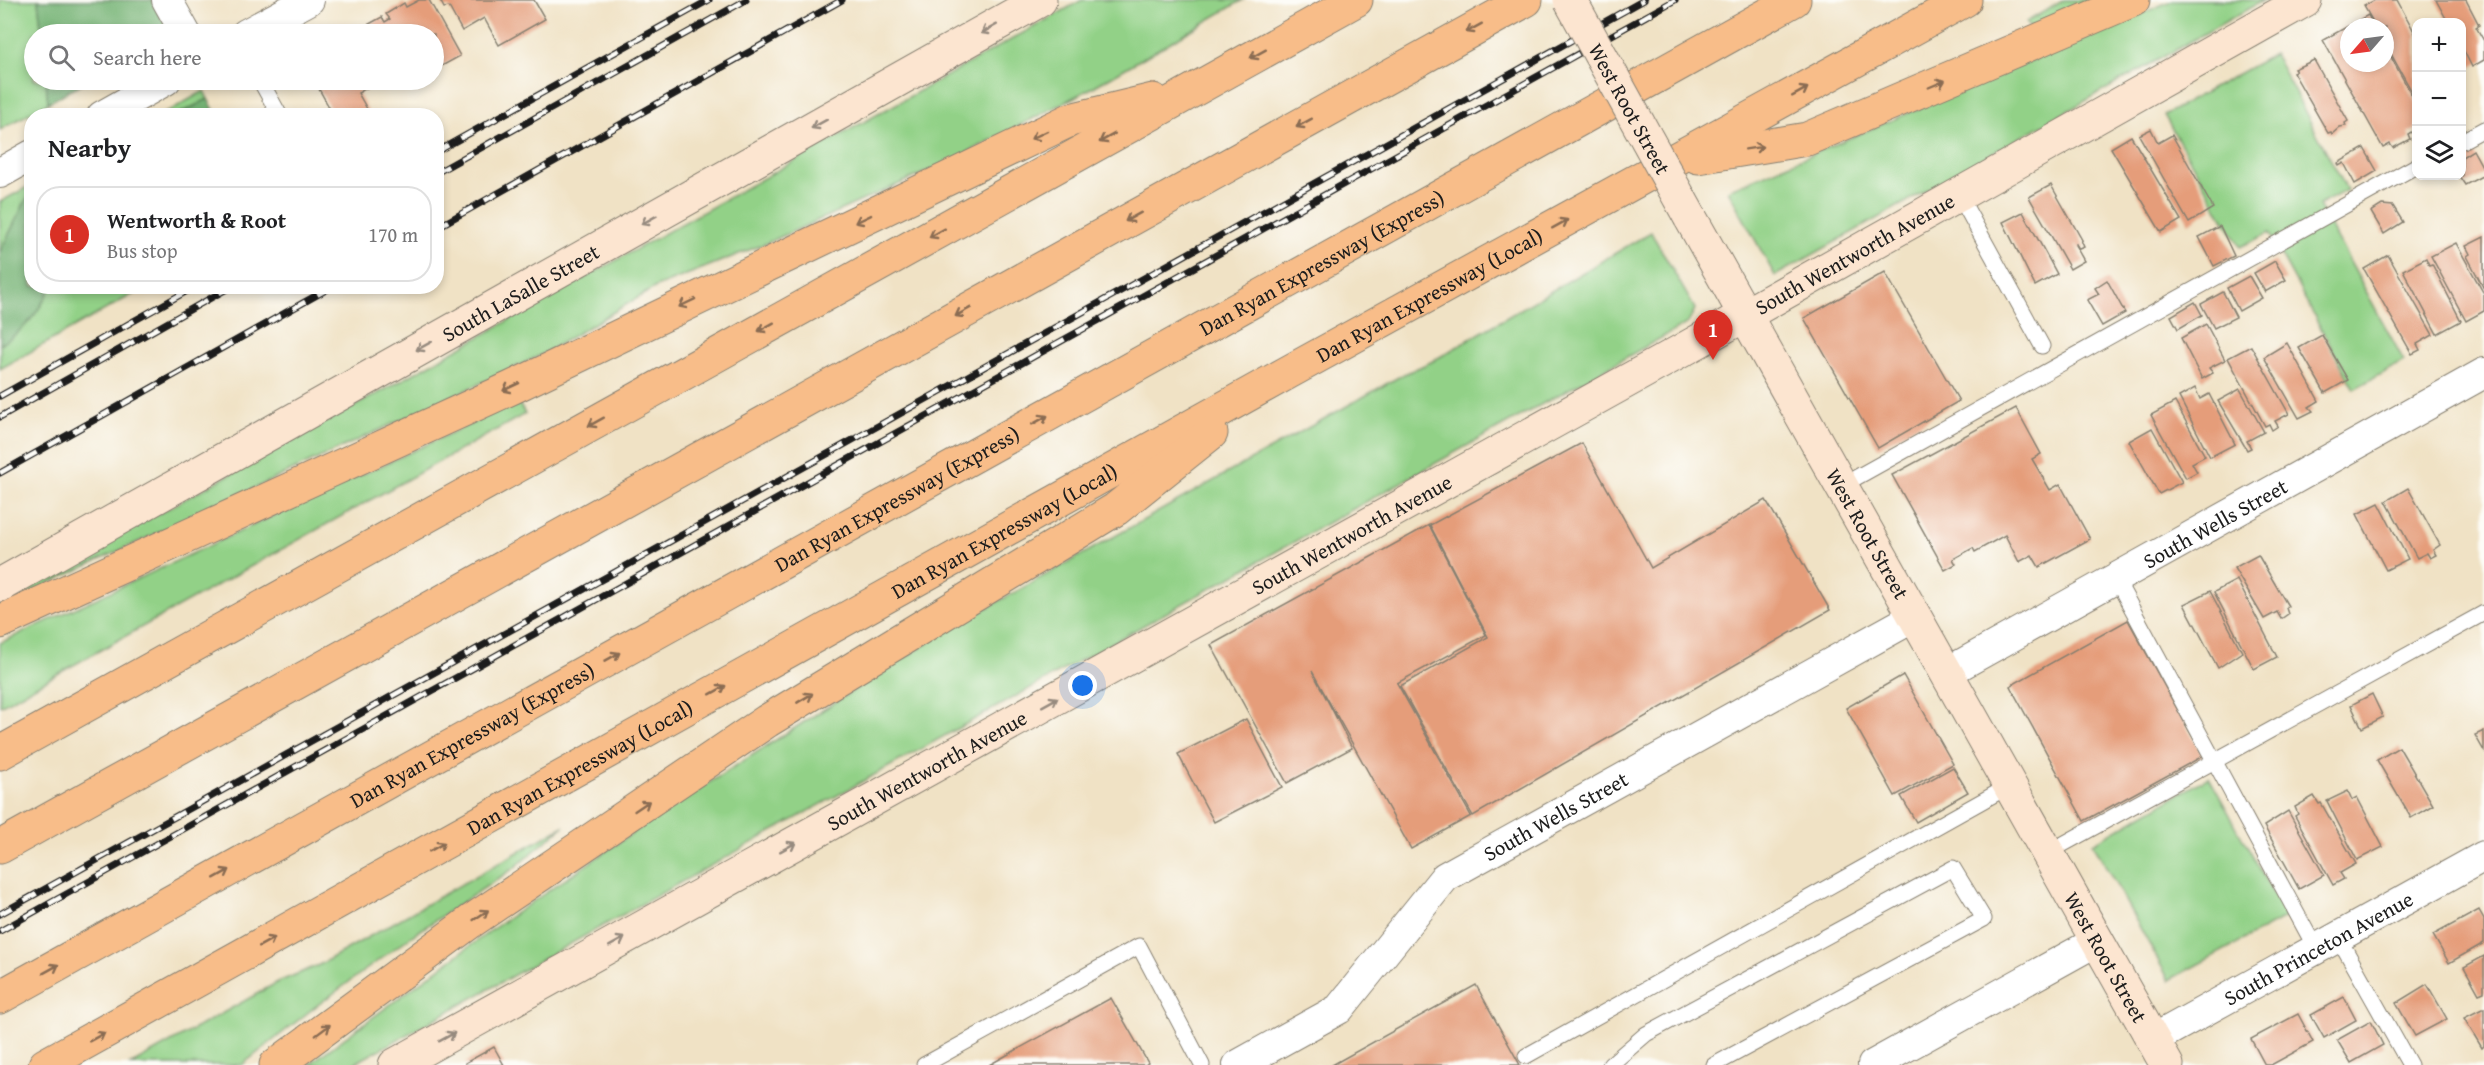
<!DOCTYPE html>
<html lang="en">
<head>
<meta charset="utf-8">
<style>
	body { margin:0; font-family:"Gentium Book Plus",serif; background:#f2f2f2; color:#202124 }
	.controls { position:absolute; right:18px; top:18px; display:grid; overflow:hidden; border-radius:12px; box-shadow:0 3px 9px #0003 }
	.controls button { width:54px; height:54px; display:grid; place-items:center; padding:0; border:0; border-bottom:2px solid #e0e0e0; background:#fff; color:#202124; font:30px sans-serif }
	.compass { position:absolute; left:2340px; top:18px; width:54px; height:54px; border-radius:50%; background:#fff; box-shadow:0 3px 9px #0003; rotate:242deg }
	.you { position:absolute; left:1083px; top:686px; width:21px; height:21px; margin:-15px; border:4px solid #fff; border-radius:50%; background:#1a73e8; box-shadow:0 0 0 9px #1a73e833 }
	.badge { display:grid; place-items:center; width:39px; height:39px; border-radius:50%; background:#d93025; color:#fff; font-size:20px; font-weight:700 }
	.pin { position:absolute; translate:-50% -50px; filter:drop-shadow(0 2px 3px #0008) }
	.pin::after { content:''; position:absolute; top:32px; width:21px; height:18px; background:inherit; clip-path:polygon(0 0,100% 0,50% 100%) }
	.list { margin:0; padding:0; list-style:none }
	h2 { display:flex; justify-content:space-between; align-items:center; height:78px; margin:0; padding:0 24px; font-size:26px }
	h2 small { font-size:20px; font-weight:400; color:#757577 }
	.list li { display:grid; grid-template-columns:39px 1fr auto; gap:18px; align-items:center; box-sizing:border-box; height:96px; margin:0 12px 12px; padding:0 12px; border:2px solid #e0e0e0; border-radius:24px }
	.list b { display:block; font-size:22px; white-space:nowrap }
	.list p { margin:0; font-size:20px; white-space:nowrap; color:#757577 }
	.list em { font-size:20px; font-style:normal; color:#757577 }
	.icon { flex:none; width:33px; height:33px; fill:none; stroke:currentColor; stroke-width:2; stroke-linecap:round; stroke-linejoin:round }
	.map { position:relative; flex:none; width:2484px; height:1065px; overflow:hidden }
	.search { position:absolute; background:#fff; box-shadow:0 3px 9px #0003; left:24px; top:24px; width:420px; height:66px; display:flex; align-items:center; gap:15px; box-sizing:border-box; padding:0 21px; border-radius:33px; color:#757577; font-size:22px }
	.panel { position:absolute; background:#fff; box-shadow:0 3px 9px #0003; left:24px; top:108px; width:420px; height:186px; border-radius:24px }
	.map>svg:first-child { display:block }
	.green { fill:#92d187; stroke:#577652; stroke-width:1.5 }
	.forest { fill:#75b374; stroke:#486848; stroke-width:1.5 }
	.building { fill:#e59d7a }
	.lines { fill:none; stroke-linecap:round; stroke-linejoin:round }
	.lane-casing { stroke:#867f70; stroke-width:17 }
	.street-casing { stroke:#867f70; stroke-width:32 }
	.secondary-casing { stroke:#867f70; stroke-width:35 }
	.highway-casing { stroke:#867f70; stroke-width:35 }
	.lane { stroke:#fff; stroke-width:15 }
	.street { stroke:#fff; stroke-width:30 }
	.secondary { stroke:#fce5d0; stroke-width:33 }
	.highway { stroke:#f8bd89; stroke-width:33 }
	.rail-casing { stroke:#1c1c1c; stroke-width:7 }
	.rail { stroke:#fdfcf7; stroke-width:4.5; stroke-dasharray:14; stroke-linecap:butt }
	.secondary-bridge-casing { stroke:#867f70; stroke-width:35; stroke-linecap:butt }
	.secondary-bridge { stroke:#fce5d0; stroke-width:33 }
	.oneway { stroke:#8a6c52 }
	.oneway2 { stroke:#978b7f }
	.labels { text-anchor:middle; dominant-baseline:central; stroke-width:6; stroke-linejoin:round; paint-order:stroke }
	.street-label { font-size:21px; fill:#1c1c1c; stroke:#fdfcf7 }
</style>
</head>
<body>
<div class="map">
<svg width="2484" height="1065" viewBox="0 0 2484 1065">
	<rect width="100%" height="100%" fill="#fdfcf7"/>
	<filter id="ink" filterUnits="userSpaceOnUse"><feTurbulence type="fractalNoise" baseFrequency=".0167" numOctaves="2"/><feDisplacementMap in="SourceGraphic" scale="12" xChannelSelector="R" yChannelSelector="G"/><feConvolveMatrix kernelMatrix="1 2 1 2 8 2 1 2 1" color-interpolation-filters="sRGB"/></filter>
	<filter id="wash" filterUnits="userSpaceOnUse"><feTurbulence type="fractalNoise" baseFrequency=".008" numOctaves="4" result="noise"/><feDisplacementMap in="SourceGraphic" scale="24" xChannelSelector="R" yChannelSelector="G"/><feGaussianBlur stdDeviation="1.35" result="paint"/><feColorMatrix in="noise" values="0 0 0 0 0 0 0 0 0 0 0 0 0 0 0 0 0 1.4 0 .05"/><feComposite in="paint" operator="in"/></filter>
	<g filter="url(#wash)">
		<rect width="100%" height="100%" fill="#f0e2c5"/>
		<g class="green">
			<path d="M0,0h38l4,34h-8v46h12l2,23 -48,27z"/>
			<path d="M1082,0h161l-155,90 -135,70 -186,83 -111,44 -117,69 -513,238 -3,-6 372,-204z"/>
			<path d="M2064,0h31l-65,28 -4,-6z"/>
			<path d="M2173,0h91l-489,276 -47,-86z"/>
			<path d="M2274,54l73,136 -28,15 85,156 -50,28 -85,-156 -29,14 -76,-132z"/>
			<path d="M204,91l4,8 -31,16 -17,1z"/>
			<path d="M31,185v12l-5,3 -26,52v-50z"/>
			<path d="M1651,232l44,77 -7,14 -1336,742h-44l189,-139 171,-117 283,-181 453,-254 29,-13z"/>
			<path d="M51,287h95l-146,82v-24c27,-17 37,-30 51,-58z"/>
			<path d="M518,402l7,12 -525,292v-63z"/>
			<path d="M2209,777l77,140 -117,63 -76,-137z"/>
			<path d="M564,826l-51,43 -100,66 -98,72 -73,58h-112l148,-83 41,-17z"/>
		</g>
		<g class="forest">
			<path d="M38,0h114l18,32 -5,2h-123z"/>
			<path d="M46,80h42l-40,23z"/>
			<path d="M208,99l9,16h-40z"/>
			<path d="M31,197l1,89 19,1c-14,28 -24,41 -51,58v-93l26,-52z"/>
		</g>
		<g id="blocks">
			<g class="building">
				<path d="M419,0h10l31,56 -20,11 -6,-12v-21h-71l-3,-5 22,-12 3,5 5,-3 -4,-5 18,-11 2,4z"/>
				<path d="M440,0h94l11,19 -46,26 -15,-27 -22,13 -13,-24 -5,1z"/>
				<path d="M2375,0h22l19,35v64l-31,-56v-16h-9l-12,-21z"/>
				<path d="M2436,0h30l13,25 -3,2 8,14v19l-12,7 -10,-20v-25h-14z"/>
				<path d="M2368,15l6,12h-25v36h36v-17l31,57v26l-8,5 2,5 -17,9 -3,-4 -7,4 -60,-108z"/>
				<path d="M2314,60l34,61 -3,2 1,3 -6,1 -8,7 -1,-2 -3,1 -35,-61 3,-1 -2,-2z"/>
				<path d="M314,80h64l1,1 -21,12 13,23h-37z"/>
				<path d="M388,80h25l-19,10z"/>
				<path d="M2151,129l7,14 14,-8 41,73 -24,15 -50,-88z"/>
				<path d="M2131,136l50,84 -20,12 -50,-84z"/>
				<path d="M2364,148l13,23 -22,13 -11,-21 -5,3 -1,-3z"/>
				<path d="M2473,150l11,20v5l-19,10 -6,-9h3v-19z"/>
				<path d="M2051,185l31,55h-1l3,7 -5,2 -3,-5 -1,1 9,16 -14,8 -41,-72z"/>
				<path d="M2382,205l11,1 10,16 -19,12 -13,-22z"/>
				<path d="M2023,212l34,62 -22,12 -32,-64z"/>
				<path d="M2220,226l14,30 -20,10 -15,-29z"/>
				<path d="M2484,237v52l-17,-33 3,-2 -4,-8z"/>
				<path d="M2456,243l28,51v17l-18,10 -35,-65z"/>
				<path d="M2388,255l45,80 -16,9 3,6 -8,4 -48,-85z"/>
				<path d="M2426,258l3,7 3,-1 29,57 -24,13 -34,-64z"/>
				<path d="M2275,261l11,19 -21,12 -11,-19z"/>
				<path d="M1885,272l74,129 -81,47 -74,-130z"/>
				<path d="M2249,276l13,22 -23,13 -12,-23z"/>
				<path d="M2107,280l18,33 -23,13 -15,-26 12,-6 -4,-6z"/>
				<path d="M2223,292l13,25 -22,11 -13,-24z"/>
				<path d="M2195,302l7,13 -24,14 -7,-13z"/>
				<path d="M2206,324l19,36 -16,8 4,5 -11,6 -21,-41z"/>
				<path d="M2322,335l26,45 -23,13 -26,-45z"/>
				<path d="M2287,343l32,58 -10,6 4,4 -14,7 -35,-61z"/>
				<path d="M2251,346l38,68 -14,7 3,5 -6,4 -3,-6 -4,2 -37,-68z"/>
				<path d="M2195,388l5,11 9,-5 26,50 -25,13 -31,-60z"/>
				<path d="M2240,389l24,43 -17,9 4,7 -4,2 -29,-49z"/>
				<path d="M2175,402l30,54 -13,7 5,9 -11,6 -35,-63z"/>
				<path d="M2016,408l25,46 -9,5 18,31 10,-6 30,55 -51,28 -7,-12 -13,7 -14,-27 -30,17 -2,-4 -20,11 3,5 -11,6 -53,-95z"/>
				<path d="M2152,428l30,54 -23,12 -30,-53z"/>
				<path d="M1582,443l69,125 115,-68 64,110 -357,206 -73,-130 88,-49 -58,-112z"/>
				<path d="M2408,488l32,57 -7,5 3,5 -6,3 -3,-5 -10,5 -31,-57z"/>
				<path d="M2379,503l29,56 -22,11 -29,-56z"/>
				<path d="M1429,525l57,110 -89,48 74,133 -60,33 -99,-178 40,77 -65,35 -76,-138z"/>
				<path d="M2258,555l30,51 -2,2 2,6 -7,5 -4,-7 -13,7 -30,-51z"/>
				<path d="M2237,580l40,77 -23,12 -40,-77z"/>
				<path d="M2210,591l32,61 -24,16 -34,-64z"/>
				<path d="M2128,620l75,136 -119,65 -74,-135z"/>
				<path d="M1903,675l50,89 -58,32 -49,-88z"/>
				<path d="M2372,694l11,23 -21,11 -11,-23z"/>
				<path d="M1246,719l36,68 -68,35 -36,-68z"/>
				<path d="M2484,731v20l-9,-16z"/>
				<path d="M2399,747l34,58 -22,13 -34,-58z"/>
				<path d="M1953,767l15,25 -52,30 -15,-26z"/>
				<path d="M2348,791l4,9 5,-3 26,50 -26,13 -30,-59z"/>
				<path d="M2314,796l5,8 2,-1 35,61 -16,9 4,6 -11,6 -38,-69 3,-2 -3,-7z"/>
				<path d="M2288,811l36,64 -25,14 -35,-63z"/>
				<path d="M2479,910l5,9v24l-35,20 -16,-28z"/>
				<path d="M2484,956v36l-5,2 -15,-27z"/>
				<path d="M2427,984l20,35 -32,17 -19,-33z"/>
				<path d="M1476,985l44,80h-188z"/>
				<path d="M2344,997l12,23 -32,18 -13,-23z"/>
				<path d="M1111,998l37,65 -3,2h-156z"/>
				<path d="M2484,1008v38l-2,2 -18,-30z"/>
				<path d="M2298,1014l15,28 -42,23h-6l-14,-26z"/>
				<path d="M2371,1021l12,24 -32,18 -14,-23z"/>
				<path d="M494,1047l10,18h-38l-1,-2z"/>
			</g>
		</g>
	</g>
	<g filter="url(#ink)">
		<use href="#blocks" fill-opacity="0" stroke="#867f70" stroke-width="1.5"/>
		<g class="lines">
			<g class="lane-casing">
				<g id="lane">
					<path d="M260,80l20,36"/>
					<path d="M2462,141l22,-12"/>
					<path d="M1959,195l83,151"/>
					<path d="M1841,486l575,-320"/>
					<path d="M2116,579l200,370"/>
					<path d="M2047,853l437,-240"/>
					<path d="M2338,937l72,128"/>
					<path d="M1526,1056l483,-270"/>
					<path d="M924,1065l215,-119 63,119"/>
					<path d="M1610,1065l36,-31 307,-166 31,51 -270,146"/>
				</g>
			</g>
			<g class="street-casing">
				<g id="street">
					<path d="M167,0l19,34"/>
					<path d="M246,34l63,-34"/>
					<path d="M102,116l64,-36"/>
					<path d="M0,173l32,-18"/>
					<path id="s1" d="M1946,673l538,-300"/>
					<path id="s2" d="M2152,1040l332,-184"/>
					<path id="s3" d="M1238,1065l101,-56 106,-132 469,-260"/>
					<path d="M1873,1065l224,-124"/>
				</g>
			</g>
			<g class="secondary-casing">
				<g id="secondary">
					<path id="s4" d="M1690,217l477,848"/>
					<path id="s5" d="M0,585l1040,-585"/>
					<path id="s6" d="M395,1065l1286,-714 624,-351"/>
				</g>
			</g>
			<g class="highway-casing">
				<g id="highway">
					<path d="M1698,157l109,-18 326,-139"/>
					<path d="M0,622l511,-234 559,-268 83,-20"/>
					<path d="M0,753l1356,-753"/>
					<path d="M0,847l1526,-847"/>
					<path id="s7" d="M0,997l1794,-997"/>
					<path id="s8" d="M45,1065l1242,-692 678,-373"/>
					<path d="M276,1065l194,-143 297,-201 349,-212 95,-76"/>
				</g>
			</g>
			<use href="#lane" class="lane"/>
			<use href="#street" class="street"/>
			<use href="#secondary" class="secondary"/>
			<use href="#highway" class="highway"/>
			<g class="rail-casing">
				<g id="rail">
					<path d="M436,152l273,-152"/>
					<path d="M436,173l310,-173"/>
					<path d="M436,228l406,-228"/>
					<path d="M0,396l196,-110"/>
					<path d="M0,417l232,-131"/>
					<path d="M0,473l333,-187"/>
					<path d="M0,914l1644,-914"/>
					<path d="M0,931l1675,-931"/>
				</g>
			</g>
			<use href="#rail" class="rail"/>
			<g class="secondary-bridge-casing">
				<g id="secondary-bridge">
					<path id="s9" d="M1570,0l120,217"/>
				</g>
			</g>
			<use href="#secondary-bridge" class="secondary-bridge"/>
		</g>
		<defs><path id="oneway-shaft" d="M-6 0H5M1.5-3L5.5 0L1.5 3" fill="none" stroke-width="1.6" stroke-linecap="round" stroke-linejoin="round" transform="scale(1.5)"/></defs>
		<g class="oneway">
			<use href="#oneway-shaft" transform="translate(1474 28) rotate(151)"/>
			<use href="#oneway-shaft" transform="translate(1258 54) rotate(151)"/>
			<use href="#oneway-shaft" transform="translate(1937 84) rotate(-23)"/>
			<use href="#oneway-shaft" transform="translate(1800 92) rotate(-29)"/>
			<use href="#oneway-shaft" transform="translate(1304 123) rotate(151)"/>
			<use href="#oneway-shaft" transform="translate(1039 135) rotate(154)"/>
			<use href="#oneway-shaft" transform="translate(1107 138) rotate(151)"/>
			<use href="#oneway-shaft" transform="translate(1754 148) rotate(-9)"/>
			<use href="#oneway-shaft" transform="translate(1133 217) rotate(151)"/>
			<use href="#oneway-shaft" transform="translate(863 219) rotate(154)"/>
			<use href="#oneway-shaft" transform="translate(1560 224) rotate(-29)"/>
			<use href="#oneway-shaft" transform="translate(937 233) rotate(151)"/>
			<use href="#oneway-shaft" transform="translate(687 303) rotate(154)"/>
			<use href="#oneway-shaft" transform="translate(963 312) rotate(151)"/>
			<use href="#oneway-shaft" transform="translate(766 327) rotate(151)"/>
			<use href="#oneway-shaft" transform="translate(511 387) rotate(155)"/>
			<use href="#oneway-shaft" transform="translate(1040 420) rotate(-29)"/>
			<use href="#oneway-shaft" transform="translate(596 422) rotate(151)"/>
			<use href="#oneway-shaft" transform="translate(612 657) rotate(-29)"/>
			<use href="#oneway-shaft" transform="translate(718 690) rotate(-29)"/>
			<use href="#oneway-shaft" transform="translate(805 698) rotate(-31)"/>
			<use href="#oneway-shaft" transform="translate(642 806) rotate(-34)"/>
			<use href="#oneway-shaft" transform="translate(437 847) rotate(-29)"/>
			<use href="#oneway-shaft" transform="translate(222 874) rotate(-29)"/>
			<use href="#oneway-shaft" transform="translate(481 915) rotate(-34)"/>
			<use href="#oneway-shaft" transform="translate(267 942) rotate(-29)"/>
			<use href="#oneway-shaft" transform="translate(51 969) rotate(-29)"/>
			<use href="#oneway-shaft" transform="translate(323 1030) rotate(-37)"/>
			<use href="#oneway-shaft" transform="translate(97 1037) rotate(-29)"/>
		</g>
		<g class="oneway2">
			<use href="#oneway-shaft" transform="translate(989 29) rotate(151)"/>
			<use href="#oneway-shaft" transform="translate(819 124) rotate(151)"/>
			<use href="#oneway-shaft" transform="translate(649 220) rotate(151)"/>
			<use href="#oneway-shaft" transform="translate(424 346) rotate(151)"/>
			<use href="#oneway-shaft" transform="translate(1050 702) rotate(-29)"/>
			<use href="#oneway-shaft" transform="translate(788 847) rotate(-29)"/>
			<use href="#oneway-shaft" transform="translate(617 942) rotate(-29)"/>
			<use href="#oneway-shaft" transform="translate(447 1037) rotate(-29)"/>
		</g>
	</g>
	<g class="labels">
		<g class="street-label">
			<text stroke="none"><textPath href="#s9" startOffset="124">West Root Street</textPath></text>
			<text stroke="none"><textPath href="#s6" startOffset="1670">South Wentworth Avenue</textPath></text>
			<text stroke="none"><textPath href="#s7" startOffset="1512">Dan Ryan Expressway (Express)</textPath></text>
			<text stroke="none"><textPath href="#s5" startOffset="597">South LaSalle Street</textPath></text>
			<text stroke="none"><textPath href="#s8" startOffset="1584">Dan Ryan Expressway (Local)</textPath></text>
			<text stroke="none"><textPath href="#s7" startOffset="1026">Dan Ryan Expressway (Express)</textPath></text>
			<text stroke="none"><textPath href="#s1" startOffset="308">South Wells Street</textPath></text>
			<text stroke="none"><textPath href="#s8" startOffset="1098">Dan Ryan Expressway (Local)</textPath></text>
			<text stroke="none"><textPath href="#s4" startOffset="363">West Root Street</textPath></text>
			<text stroke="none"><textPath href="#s6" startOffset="1094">South Wentworth Avenue</textPath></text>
			<text stroke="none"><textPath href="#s7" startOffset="540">Dan Ryan Expressway (Express)</textPath></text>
			<text stroke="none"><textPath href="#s8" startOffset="612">Dan Ryan Expressway (Local)</textPath></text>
			<text stroke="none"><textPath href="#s6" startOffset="608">South Wentworth Avenue</textPath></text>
			<text stroke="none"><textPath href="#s3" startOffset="411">South Wells Street</textPath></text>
			<text stroke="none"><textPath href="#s2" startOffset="190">South Princeton Avenue</textPath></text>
			<text stroke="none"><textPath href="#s4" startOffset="849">West Root Street</textPath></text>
		</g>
	</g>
</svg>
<div class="controls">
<button>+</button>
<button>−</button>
<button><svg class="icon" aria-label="layers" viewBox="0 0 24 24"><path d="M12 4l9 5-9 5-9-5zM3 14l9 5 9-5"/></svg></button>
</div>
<svg class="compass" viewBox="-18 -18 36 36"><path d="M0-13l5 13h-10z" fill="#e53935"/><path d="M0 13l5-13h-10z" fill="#757577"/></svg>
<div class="you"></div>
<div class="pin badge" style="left:1713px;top:360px">1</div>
<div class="search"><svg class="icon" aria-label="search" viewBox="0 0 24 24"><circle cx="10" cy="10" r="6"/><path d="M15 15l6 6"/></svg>Search here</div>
<section class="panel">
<h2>Nearby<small></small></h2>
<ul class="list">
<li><span class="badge">1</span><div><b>Wentworth &amp; Root</b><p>Bus stop</p></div><em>170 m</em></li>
</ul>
</section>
</div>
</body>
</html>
